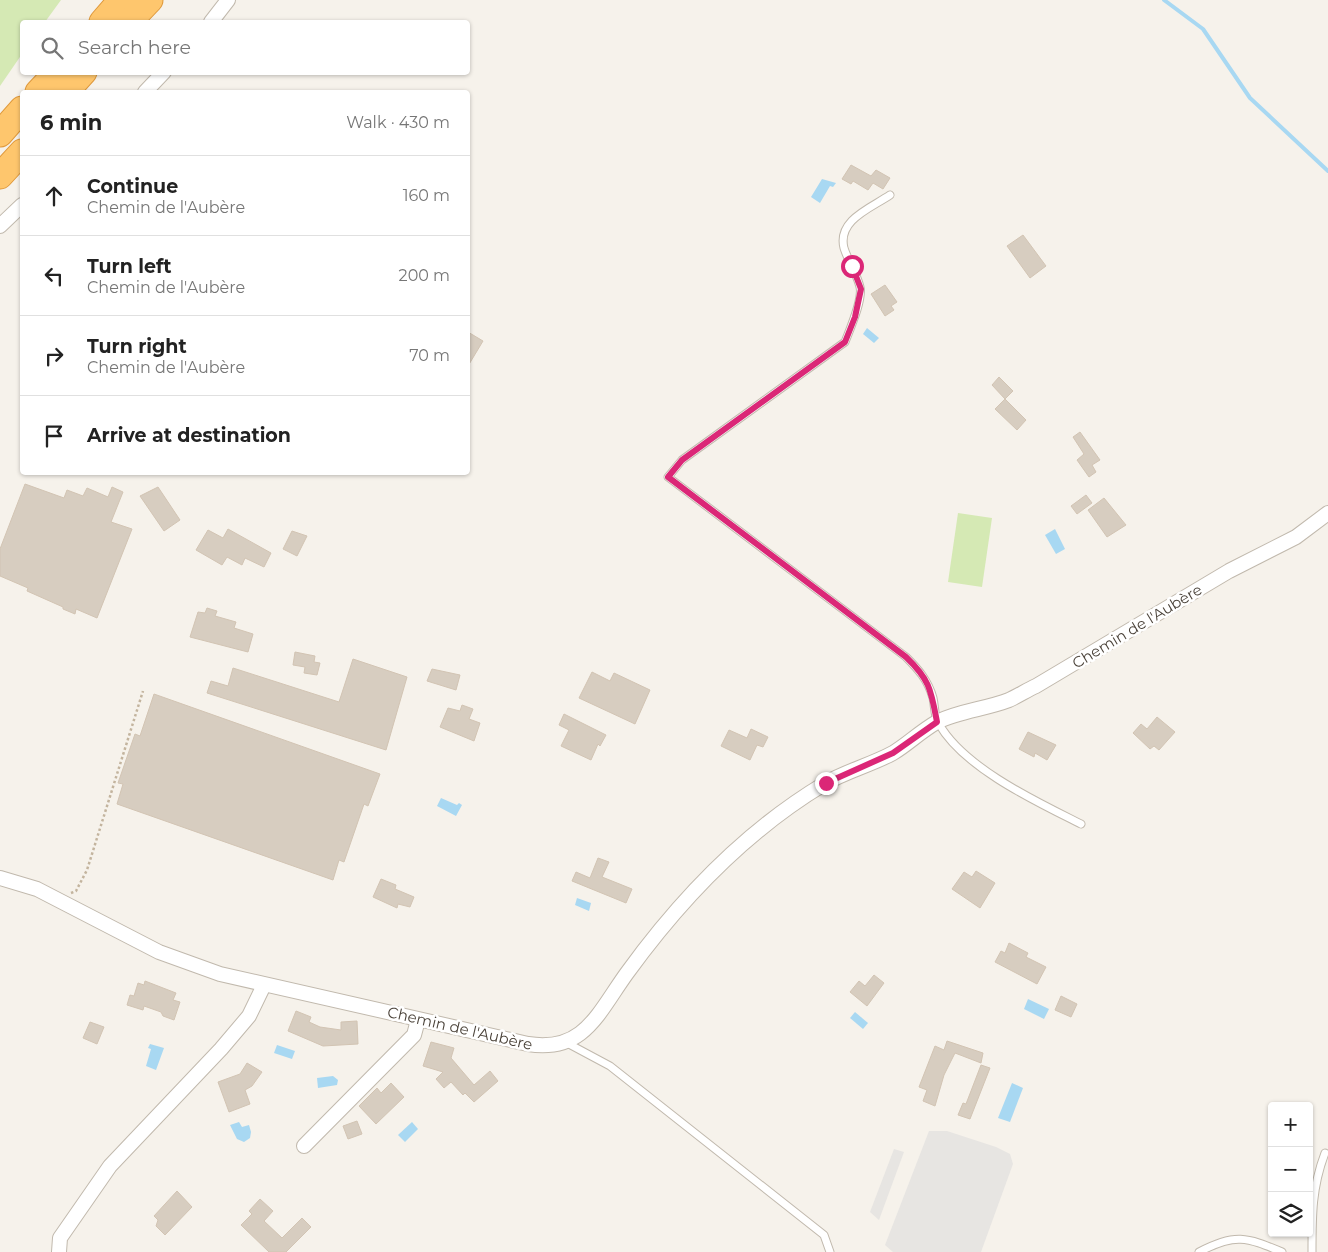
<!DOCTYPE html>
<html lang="en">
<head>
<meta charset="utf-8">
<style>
	body { margin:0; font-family:Montserrat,sans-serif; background:#f6f6f6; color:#222 }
	.controls { position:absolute; right:15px; bottom:15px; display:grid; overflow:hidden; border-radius:5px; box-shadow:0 1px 4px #0004 }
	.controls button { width:45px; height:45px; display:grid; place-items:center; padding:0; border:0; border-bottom:1px solid #e0e0e0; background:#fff; color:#222; font:25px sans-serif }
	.stop { position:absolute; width:15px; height:15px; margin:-11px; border:4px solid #db2777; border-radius:50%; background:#fff }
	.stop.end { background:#db2777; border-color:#fff; box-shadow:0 1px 5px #0008 }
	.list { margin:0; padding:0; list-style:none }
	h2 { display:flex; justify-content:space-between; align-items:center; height:65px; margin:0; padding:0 20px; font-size:21px }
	h2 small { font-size:16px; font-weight:400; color:#767676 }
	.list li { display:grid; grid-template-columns:32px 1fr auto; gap:15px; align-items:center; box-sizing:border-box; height:80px; padding:0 20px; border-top:1px solid #e0e0e0 }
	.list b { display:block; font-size:19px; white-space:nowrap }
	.list p { margin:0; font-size:16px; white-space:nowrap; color:#767676 }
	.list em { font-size:16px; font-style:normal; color:#767676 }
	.icon { flex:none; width:28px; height:28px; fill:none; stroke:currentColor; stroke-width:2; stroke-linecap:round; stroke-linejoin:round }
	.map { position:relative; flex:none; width:1328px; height:1252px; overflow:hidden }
	.search { position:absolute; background:#fff; box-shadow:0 1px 4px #0004; left:20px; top:20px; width:450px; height:55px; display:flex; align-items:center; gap:12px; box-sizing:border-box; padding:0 18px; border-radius:5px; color:#767676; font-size:19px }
	.panel { position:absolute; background:#fff; box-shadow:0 1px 4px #0004; left:20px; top:90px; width:450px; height:385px; border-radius:5px }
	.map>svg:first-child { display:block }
	.green { fill:#d5e9b4 }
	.parking { fill:#e7e5e2 }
	.water { fill:#a8d8f2 }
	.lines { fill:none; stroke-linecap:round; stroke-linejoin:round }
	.stream { stroke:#a8d8f2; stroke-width:4 }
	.building { fill:#d7cdc0; stroke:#d2c4b3 }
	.lane-casing { stroke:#c1b9ad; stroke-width:9 }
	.street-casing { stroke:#c1b9ad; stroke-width:16 }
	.highway-casing { stroke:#df993c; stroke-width:27 }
	.path { stroke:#c3b49e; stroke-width:2.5; stroke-dasharray:2.5 2.5; stroke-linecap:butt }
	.lane { stroke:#fff; stroke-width:7 }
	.street { stroke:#fff; stroke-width:14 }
	.highway { stroke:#fec66d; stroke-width:25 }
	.route { stroke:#db2777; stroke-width:6 }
	.labels { text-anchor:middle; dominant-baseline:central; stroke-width:5; stroke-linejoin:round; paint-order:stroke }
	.street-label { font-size:15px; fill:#4a4239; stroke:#fff }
</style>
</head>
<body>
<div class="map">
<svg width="1328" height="1252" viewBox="0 0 1328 1252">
	<rect width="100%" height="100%" fill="#f6f2eb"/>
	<g class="green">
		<path d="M0,0h61l-16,22h-23v32l-22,32z"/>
		<path d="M958,513l34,5 -10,69 -34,-5z"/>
	</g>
	<g class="parking">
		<path d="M929,1131h18l49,16 14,7 3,10 -32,88h-88l-8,-7z"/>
		<path d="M894,1149l10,3 -25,68 -9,-8z"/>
	</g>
	<g class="water">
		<path d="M822,179l14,4 -3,4 -3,-1 -10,17 -9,-6z"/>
		<path d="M867,328l12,10 -5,5 -11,-9z"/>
		<path d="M1055,529l10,20 -9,5 -11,-19z"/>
		<path d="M441,798l16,7 2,-2 3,2 -6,11 -19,-10z"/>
		<path d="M577,898l14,5 -2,8 -14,-6z"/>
		<path d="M1028,999l21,10 -5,10 -20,-10z"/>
		<path d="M855,1012l13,11 -5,6 -13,-11z"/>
		<path d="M150,1044l14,4 -8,22 -10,-4 5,-17 -3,-1z"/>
		<path d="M277,1045l18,6 -3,8 -18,-6z"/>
		<path d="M333,1076l5,4 -1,5 -19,3 -1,-10z"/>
		<path d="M1012,1083l11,5 -13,34 -12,-4z"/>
		<path d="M239,1122l3,5 7,-2 2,7 -1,6 -6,4 -7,-3 -7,-14z"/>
		<path d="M412,1122l6,7 -13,13 -7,-7z"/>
	</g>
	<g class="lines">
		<path class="stream" d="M1164,0l39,29 47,69 78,73"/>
	</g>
	<g class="building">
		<path d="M851,165l20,11 5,-6 14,8 -7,11 -10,-6 -5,7 -15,-9 -2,3 -9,-5z"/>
		<path d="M1023,235l23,31 -16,12 -23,-32z"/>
		<path d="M885,285l12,17 -6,4 3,4 -9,6 -14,-22z"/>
		<path d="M468,332l15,9 -15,25z"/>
		<path d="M999,377l14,14 -8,8 -13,-14z"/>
		<path d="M1005,399l21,21 -9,10 -22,-21z"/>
		<path d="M1080,432l20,28 -8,5 4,7 -7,5 -12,-17 7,-6 -11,-17z"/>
		<path d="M25,484l39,14 3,-8 16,6 4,-8 21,9 4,-10 11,5 -12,30 21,7 -35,89 -21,-9 -1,5 -12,-5v-2l-36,-16 1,-3 -28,-12v-27z"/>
		<path d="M158,487l22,33 -16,11 -24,-35z"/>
		<path d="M1086,495l6,8 -15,11 -6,-8z"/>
		<path d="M1104,498l22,27 -19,12 -19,-27z"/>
		<path d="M228,529l43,24 -7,14 -19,-9 -3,7 -15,-8 -5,8 -26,-15 12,-20 15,8z"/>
		<path d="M292,531l15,5 -10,20 -14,-7z"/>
		<path d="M207,608l10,3 -2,5 21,6 -2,6 19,6 -5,18 -58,-15 8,-25 7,1z"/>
		<path d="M295,652l20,4 -1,6 6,1 -3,12 -13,-2 1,-6 -12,-2z"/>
		<path d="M353,659l54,18 -21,73 -179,-57 4,-12 17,5 5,-18 106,34z"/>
		<path d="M432,669l28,6 -4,15 -29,-9z"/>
		<path d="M592,672l18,9 4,-8 36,17 -15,34 -56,-26z"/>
		<path d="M154,694l226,80 -12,32 -4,-2 -20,58 -5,-2 -6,20 -216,-76 6,-20 -5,-1 17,-49 5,2z"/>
		<path d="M462,705l11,4 -4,10 11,4 -6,18 -34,-14 8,-19 12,3z"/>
		<path d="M564,714l42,21 -6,11 -2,-2 -7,16 -30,-14 8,-16 -10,-5z"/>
		<path d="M1157,717l18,15 -16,18 -5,-4 -4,3 -17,-16 8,-9 6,5z"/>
		<path d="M751,729l17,8 -5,10 -6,-2 -7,15 -29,-14 8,-16 18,8z"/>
		<path d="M1028,732l28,13 -9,15 -12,-7 -1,4 -15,-8z"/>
		<path d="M598,858l11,4 -7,15 30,12 -6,14 -54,-22 4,-9 14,6z"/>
		<path d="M976,871l19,12 -15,25 -28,-19 12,-17 8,5z"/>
		<path d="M381,879l15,6 -1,4 19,8 -4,10 -12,-3 -1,4 -24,-11z"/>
		<path d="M1009,943l19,10 -2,4 20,10 -9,17 -42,-22 6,-11 4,2z"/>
		<path d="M874,975l10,8 -17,23 -17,-14 9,-11 6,5z"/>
		<path d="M145,981l31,12 -3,7 7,2 -6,18 -11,-4 -2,-4 -17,-6 -1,4 -16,-5 3,-10 4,1 4,-13 6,2z"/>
		<path d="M1061,996l16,8 -6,13 -16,-7z"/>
		<path d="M296,1011l15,6 -2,5 11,5 21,3v-8l16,-1 1,23 -35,2 -35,-15z"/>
		<path d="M90,1022l14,5 -7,17 -14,-6z"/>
		<path d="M947,1041l36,12 -2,10 -26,-10 -11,22 -9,31 -12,-5 4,-11 -8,-3 16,-41 9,4z"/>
		<path d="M431,1042l23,6 -3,10 23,27 16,-14 8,10 -24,21 -9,-9 -2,2 -12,-13 -7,6 -8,-9 7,-7 -20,-6z"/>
		<path d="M247,1063l15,9 -10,14 -7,4 5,14 -21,8 -11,-30 22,-8z"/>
		<path d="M981,1065l9,3 -20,51 -12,-4 5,-12 3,1z"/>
		<path d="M391,1083l13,14 -28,27 -17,-18 18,-18 4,5z"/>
		<path d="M357,1121l5,13 -14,5 -5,-13z"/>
		<path d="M177,1191l15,16 -27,28 -9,-9 2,-6 -4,-4z"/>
		<path d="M260,1199l13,12 -9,10 18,17 20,-20 9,9 -25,25h-17l-28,-27 11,-11 -3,-3z"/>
	</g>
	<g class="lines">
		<g class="lane-casing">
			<g id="lane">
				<path d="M890,195c-19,13 -53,25 -46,53 4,13 13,26 16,39 3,13 -10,42 -15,55l-163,118 -14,17 238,180c12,12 22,23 27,41 2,8 1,19 6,26 25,44 98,78 142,100"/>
				<path d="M567,1043l43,23 214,169 6,17"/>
				<path d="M1199,1252c36,-19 47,-15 83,0"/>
				<path d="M1312,1252c0,-37 0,-65 13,-99"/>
			</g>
		</g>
		<g class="street-casing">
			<g id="street">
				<path d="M211,22l17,-22"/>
				<path d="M145,92l19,-20"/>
				<path d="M0,226l22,-21"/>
				<path d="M0,878l37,11 122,63 61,22 308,70c56,9 70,-31 99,-71 53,-73 119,-142 197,-189 22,-13 47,-19 69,-31 15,-9 28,-22 44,-31 22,-11 49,-13 72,-22 9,-4 18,-10 27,-14l193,-115 67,-34 32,-24"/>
				<path d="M304,1146l110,-111 4,-15"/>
				<path d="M59,1252l1,-14 50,-72 111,-117 28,-33 15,-31"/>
			</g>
		</g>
		<g class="highway-casing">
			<g id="highway">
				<path d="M102,22l19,-22"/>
				<path d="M129,22l21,-22"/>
				<path d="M38,92l19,-20"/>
				<path d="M66,92l18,-20"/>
				<path d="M0,134l22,-25"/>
				<path d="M0,176l22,-24"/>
			</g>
		</g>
		<path class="path" d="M71,893l5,-2 11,-21 56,-179"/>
		<use href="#lane" class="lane"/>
		<use href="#street" class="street"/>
		<use href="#highway" class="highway"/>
	</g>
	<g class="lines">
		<path class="route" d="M826,783l67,-30 44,-31c-6,-32 -7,-42 -31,-65l-238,-180 14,-17 163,-118 10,-25 6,-28 -9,-23"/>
	</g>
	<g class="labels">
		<g class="street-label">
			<text transform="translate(1137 626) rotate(-31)">Chemin de l'Aubère</text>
			<text transform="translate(460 1028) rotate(13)">Chemin de l'Aubère</text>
		</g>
	</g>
</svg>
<div class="controls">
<button>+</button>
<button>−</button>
<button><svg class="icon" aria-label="layers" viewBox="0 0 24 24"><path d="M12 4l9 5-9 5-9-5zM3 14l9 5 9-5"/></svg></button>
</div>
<div class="stop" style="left:852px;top:266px"></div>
<div class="stop end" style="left:826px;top:783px"></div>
<div class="search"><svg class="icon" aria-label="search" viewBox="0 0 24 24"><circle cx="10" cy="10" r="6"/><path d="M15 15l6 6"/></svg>Search here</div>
<section class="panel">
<h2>6 min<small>Walk · 430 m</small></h2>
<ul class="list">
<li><svg class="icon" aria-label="ahead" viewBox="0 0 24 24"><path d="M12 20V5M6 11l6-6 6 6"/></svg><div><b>Continue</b><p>Chemin de l'Aubère</p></div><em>160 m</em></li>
<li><svg class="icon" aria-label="left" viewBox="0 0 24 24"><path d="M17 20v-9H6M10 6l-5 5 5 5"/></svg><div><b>Turn left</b><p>Chemin de l'Aubère</p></div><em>200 m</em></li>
<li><svg class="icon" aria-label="right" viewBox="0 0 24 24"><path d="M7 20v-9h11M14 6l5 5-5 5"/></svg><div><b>Turn right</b><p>Chemin de l'Aubère</p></div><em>70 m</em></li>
<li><svg class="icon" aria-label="arrive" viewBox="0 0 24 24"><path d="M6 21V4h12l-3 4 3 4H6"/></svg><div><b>Arrive at destination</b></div></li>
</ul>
</section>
</div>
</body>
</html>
